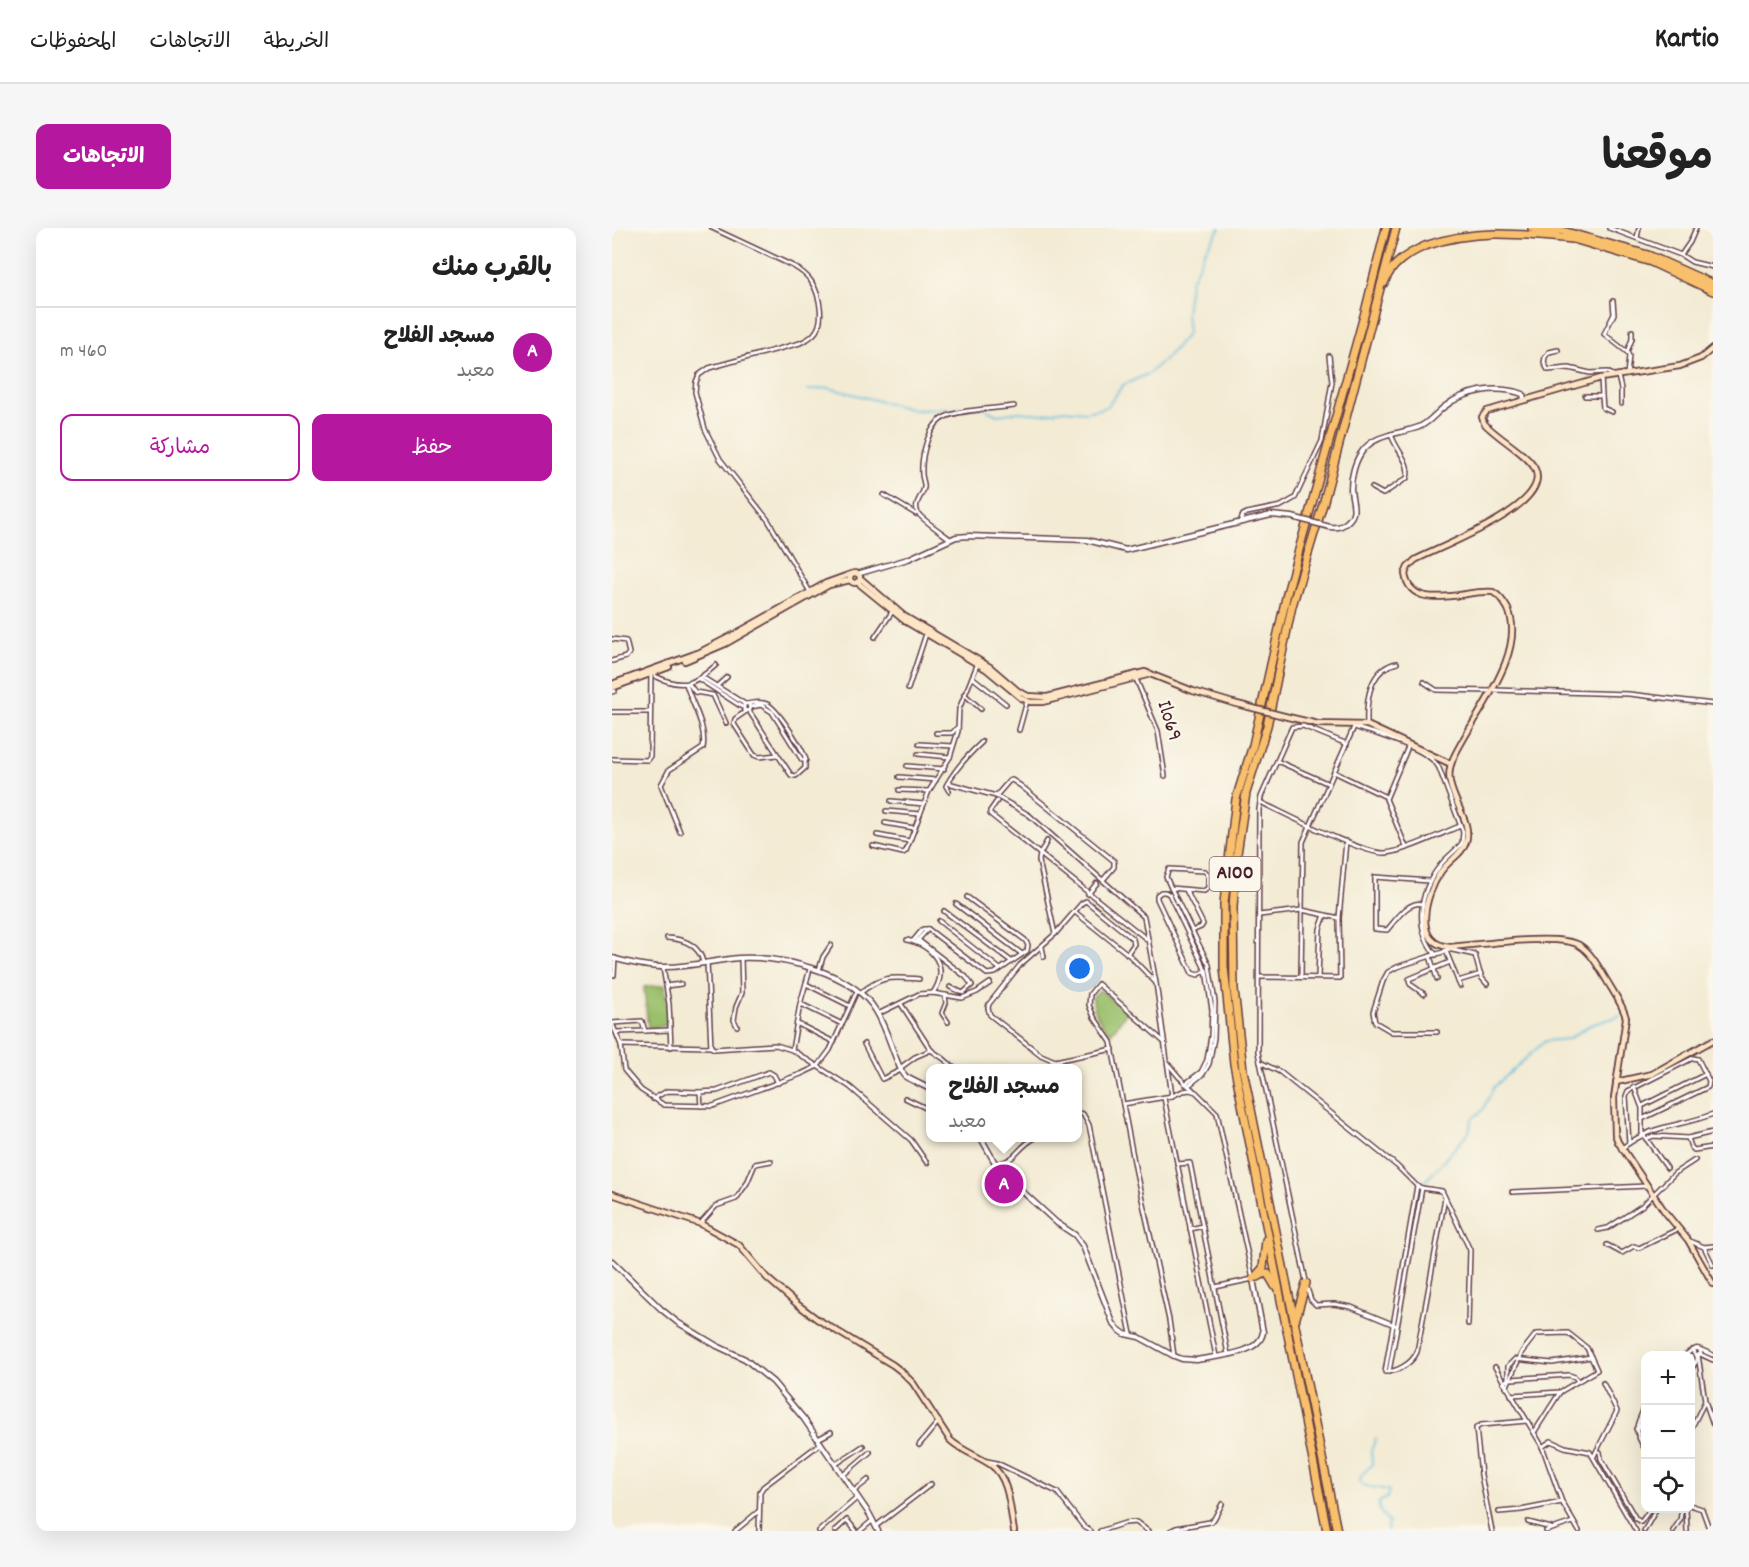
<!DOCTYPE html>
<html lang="ar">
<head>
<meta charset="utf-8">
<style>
	body { margin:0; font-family:Dekko,"Playpen Sans Arabic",sans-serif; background:#f6f6f6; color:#222; direction:rtl }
	.controls { position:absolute; right:18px; bottom:18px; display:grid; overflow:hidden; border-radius:12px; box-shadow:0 6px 24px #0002 }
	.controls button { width:54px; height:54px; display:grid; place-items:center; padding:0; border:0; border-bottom:2px solid #e0e0e0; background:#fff; color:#222; font:30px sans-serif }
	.you { position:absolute; left:468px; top:741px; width:21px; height:21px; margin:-15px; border:4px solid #fff; border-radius:50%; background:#1a73e8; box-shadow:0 0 0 9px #1a73e833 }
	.badge { display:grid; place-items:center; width:39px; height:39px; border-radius:50%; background:#b5179e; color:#fff; font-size:20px; font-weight:700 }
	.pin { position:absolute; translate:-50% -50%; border:3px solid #fff; box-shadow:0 2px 6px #0006 }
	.popup { position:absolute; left:314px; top:836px; width:156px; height:78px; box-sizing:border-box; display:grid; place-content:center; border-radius:12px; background:#fff; filter:drop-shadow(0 2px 4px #0005); font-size:20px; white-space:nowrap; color:#767676 }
	.popup b { font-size:22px; color:#222 }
	.popup::after { content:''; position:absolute; left:50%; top:100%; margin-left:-12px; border:12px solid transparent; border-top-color:#fff }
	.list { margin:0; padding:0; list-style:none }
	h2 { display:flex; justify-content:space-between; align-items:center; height:78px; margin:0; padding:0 24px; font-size:26px }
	h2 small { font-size:20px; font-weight:400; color:#767676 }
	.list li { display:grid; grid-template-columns:39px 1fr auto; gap:18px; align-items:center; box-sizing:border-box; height:90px; padding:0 24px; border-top:2px solid #e0e0e0 }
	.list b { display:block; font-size:22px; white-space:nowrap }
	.list p { margin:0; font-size:20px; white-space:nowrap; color:#767676 }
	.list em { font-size:20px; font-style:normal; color:#767676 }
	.actions { display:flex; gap:12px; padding:18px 24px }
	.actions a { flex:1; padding:14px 0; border:2px solid #b5179e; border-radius:12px; text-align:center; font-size:21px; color:#b5179e }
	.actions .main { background:#b5179e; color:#fff }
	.icon { flex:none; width:33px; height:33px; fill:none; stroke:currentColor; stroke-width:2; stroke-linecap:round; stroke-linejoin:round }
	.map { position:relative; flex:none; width:1101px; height:1303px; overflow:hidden; direction:ltr; border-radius:12px }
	header { display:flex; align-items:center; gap:36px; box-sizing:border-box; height:84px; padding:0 30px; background:#fff; border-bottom:2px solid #e0e0e0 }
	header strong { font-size:28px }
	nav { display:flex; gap:33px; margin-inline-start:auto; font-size:21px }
	.intro { display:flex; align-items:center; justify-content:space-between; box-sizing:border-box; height:144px; padding:0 36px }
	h1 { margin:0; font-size:42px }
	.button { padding:15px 27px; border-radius:12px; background:#b5179e; color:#fff; font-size:21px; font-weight:700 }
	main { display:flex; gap:36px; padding:0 36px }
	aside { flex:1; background:#fff; border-radius:12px; box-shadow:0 6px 24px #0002 }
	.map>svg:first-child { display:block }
	.green { fill:#9ac06b; stroke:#72704b; stroke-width:1.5 }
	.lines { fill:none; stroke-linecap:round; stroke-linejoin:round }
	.stream { stroke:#5fbbdd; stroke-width:1.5 }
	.minor-casing { stroke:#633e44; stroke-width:6 }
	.tertiary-casing { stroke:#633e44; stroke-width:7 }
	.secondary-casing { stroke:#633e44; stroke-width:8 }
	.motorway-casing { stroke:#633e44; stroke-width:10 }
	.minor { stroke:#fff; stroke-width:3 }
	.tertiary { stroke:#fff; stroke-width:4 }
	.secondary { stroke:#fce5c4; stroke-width:4.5 }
	.motorway { stroke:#f8bf6c; stroke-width:7 }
	.tertiary-bridge-casing { stroke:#633e44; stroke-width:7; stroke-linecap:butt }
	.secondary-bridge-casing { stroke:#633e44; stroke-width:8; stroke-linecap:butt }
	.tertiary-bridge { stroke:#fff; stroke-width:4 }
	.secondary-bridge { stroke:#fce5c4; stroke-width:4.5 }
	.labels { text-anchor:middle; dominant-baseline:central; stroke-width:4.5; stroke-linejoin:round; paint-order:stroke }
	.shield { fill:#fbf7ec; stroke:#7f6065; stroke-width:1.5 }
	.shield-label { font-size:20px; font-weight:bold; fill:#4a1f2b }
	.street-label { font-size:21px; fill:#4a1f2b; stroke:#fbf7ec }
</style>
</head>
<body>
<header>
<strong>Kartio</strong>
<nav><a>الخريطة</a><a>الاتجاهات</a><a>المحفوظات</a></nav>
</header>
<div class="intro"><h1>موقعنا</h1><a class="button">الاتجاهات</a></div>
<main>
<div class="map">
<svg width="1101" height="1303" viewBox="0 0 1101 1303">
	<rect width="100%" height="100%" fill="#fbf7ec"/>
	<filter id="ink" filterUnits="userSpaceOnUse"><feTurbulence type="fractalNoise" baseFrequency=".0167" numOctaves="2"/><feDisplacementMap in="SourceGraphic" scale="12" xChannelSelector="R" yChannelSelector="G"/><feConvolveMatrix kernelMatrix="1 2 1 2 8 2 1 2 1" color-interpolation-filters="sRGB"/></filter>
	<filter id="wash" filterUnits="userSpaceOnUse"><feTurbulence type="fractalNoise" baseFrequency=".008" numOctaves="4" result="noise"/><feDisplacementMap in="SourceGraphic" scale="24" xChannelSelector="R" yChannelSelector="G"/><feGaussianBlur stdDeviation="1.35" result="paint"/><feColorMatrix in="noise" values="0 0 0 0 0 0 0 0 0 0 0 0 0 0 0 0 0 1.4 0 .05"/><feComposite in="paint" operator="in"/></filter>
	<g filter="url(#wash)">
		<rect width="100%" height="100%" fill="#f3ebd4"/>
		<g class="green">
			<path d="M53,757l4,40 -21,3 -4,-41z"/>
			<path d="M488,762l27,22 -16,21c-11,-9 -19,-23 -18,-37z"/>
		</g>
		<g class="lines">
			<g class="stream">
				<path d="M196,162l21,-2 85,22 69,-2"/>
				<path d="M375,182l10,5 22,-3 24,2 21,-4 21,2 16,-3 7,-3 15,-21 25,-11 19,-17 18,-20 3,-5 -2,-19 4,-30 15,-32 15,-23"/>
				<path d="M811,956l46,-52 3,-13 11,-9 11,-23 51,-46 23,-2 22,-14 30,-9"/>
				<path d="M764,1210l-5,13 1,13 -11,12 -1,7c9,7 19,3 29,8l-2,7 -8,4v8l10,13 -2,8"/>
			</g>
		</g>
	</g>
	<g filter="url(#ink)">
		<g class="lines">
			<g class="minor-casing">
				<g id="minor">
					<path d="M100,0l81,38c7,4 14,9 18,15 9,14 15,42 2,54 -4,4 -9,6 -13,8l-91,25 -10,7 -3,7 -1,10 10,37 15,30 48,61 42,72"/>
					<path d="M997,0l72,27 11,7 21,5"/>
					<path d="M1025,10l2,-10"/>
					<path d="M1069,27l9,-13 6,-14"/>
					<path d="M1001,73l1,13 -10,20 23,18 2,4 -2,19"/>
					<path d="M946,122l-9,2 -4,5 -1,6 4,7 21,-2 21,5 17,-1 6,3"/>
					<path d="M1015,124l5,-13v-8"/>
					<path d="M1006,148l3,13v15"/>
					<path d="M973,168h17l-1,-18"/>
					<path d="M990,168l1,12 9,4"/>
					<path d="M760,260l11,6 24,-16c5,-15 -12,-29 -16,-44"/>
					<path d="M272,267l32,19"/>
					<path d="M628,294l3,-7 4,-2 34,-7 14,-8 27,-57 10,-59 -3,-26"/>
					<path d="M338,311c-6,-5 -29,-20 -32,-26 -5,-10 4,-16 6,-25 1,-5 -2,-9 -2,-14 -1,-18 6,-49 23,-57 18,-8 49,-8 69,-11"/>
					<path d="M263,409l17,-25"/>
					<path d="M0,411l14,2 3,12 -3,4 -14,4"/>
					<path d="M42,444l1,4c28,14 40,8 61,-11"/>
					<path d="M90,449l43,27"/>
					<path d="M360,449l34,27"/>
					<path d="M87,451l43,28"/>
					<path d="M524,451l22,52 7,45"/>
					<path d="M812,454l12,8 55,1"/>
					<path d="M77,456l6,8 18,3 13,28"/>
					<path d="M105,458l10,-9"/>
					<path d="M296,461l18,-55"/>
					<path d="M882,462l135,4 84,10"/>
					<path d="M0,464l3,-1"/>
					<path d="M352,466l17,15"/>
					<path d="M137,476l1,6 -6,1v-7c8,0 15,-4 23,0 11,5 36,45 39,56h-4l-30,-48 -11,-7 -10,2"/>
					<path d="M137,483l42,64 5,1 9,-8v-8"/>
					<path d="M0,484h38"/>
					<path d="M133,484l-10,7 -1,5 20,31 5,2 18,-2"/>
					<path d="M755,496c-1,-24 2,-55 30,-61"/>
					<path d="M740,497c7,5 14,5 22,8 17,6 58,19 65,35l24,64 -1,11c-7,9 -17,15 -23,24 -20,26 -25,62 -3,88"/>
					<path d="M407,502l8,-29"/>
					<path d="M324,505h16l6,-6"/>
					<path d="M307,516l34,2"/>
					<path d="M306,526l32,3"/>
					<path d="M0,531l35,1 3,-4 1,-83"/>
					<path d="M665,533l52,23"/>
					<path d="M295,538l37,3"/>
					<path d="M722,544l52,25"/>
					<path d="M287,549l37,3"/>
					<path d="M336,555l48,13 33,19 115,102 12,66 16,113"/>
					<path d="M287,562l30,1"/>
					<path d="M337,563l-3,-5c9,-17 22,-31 36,-44"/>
					<path d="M384,568l13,-15 3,-1 9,6 93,75v6l-11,13"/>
					<path d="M279,573l33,3"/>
					<path d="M385,573l-7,10v3l159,127"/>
					<path d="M648,574c24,11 104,53 126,51 20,-2 54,-19 74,-27"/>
					<path d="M274,583l34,3"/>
					<path d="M273,595l29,5"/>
					<path d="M68,604l-19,-47 8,-15 34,-22c4,-22 -11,-43 -17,-64"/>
					<path d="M265,607l32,6"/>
					<path d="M435,613l-7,13 -1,7 16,73 -35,31 -31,39 -1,4 2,7 51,40 14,6 58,-12"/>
					<path d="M261,618l30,7 3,-2 23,-60 21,-34 8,-26 1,-22 19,-46"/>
					<path d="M794,619l-20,-48 22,-52"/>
					<path d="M559,660l-5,-11 3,-8 36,2 3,4v13l-4,3 -33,-3 38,77 6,37 -1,36 -5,26 -6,10 -15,12"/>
					<path d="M574,662l17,34 -2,3 -9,4"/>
					<path d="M549,664h4l4,2 35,73 1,4 -7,4 -6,-2 -35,-74v-4z"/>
					<path d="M476,666l9,-11"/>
					<path d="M344,676l66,50"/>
					<path d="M811,676c-15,-4 -27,16 -36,26l-12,-1v-52l54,4"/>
					<path d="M332,683l67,50"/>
					<path d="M463,684l54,43 26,27"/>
					<path d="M647,687l43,-5 37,8"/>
					<path d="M327,693l61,48"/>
					<path d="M316,701l59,45 8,-1 32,-22 1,-6 -3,-5 -58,-43"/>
					<path d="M443,706l27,-31 4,-2 47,38 1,5 -7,10"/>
					<path d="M55,710c17,1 32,7 36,24"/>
					<path d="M295,712c27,6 43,28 26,53"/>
					<path d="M306,712l48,37 6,8 -9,8 -13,-6"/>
					<path d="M301,713l10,-12h5"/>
					<path d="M305,713l11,-12"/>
					<path d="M430,719l2,10"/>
					<path d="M836,721l27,6 6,22 6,7"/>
					<path d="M834,723l14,35"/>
					<path d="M818,728l7,23"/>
					<path d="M95,734l4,85 3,2 62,-4 16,5 58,37 61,53 16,23"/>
					<path d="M51,739l6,37 2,43"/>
					<path d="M207,742l4,-13 8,-12"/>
					<path d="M0,747h2l1,-17"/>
					<path d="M647,749l81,1 -1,-60 7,-77"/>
					<path d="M689,749l2,-135 51,-115"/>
					<path d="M706,749l2,-48 5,-14"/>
					<path d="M846,753l23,-7"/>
					<path d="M194,756l44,22"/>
					<path d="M54,758l15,-2"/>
					<path d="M248,765c23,-18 31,-16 59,-14"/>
					<path d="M812,766l-14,-10 -1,-5 41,-17"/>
					<path d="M333,767l1,8 -4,10 6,9"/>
					<path d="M189,776l41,20"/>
					<path d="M289,776l30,46 13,9 10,9"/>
					<path d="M266,786l41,-20 14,-1 29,5 15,-6 13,-9"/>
					<path d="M0,795l9,22 3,25 17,20 23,15 49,1 88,-32 17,-8 12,-16 27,-59"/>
					<path d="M0,795l30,-2 3,10 25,-1"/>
					<path d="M186,796l36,18"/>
					<path d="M125,798l-3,-6 2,-13 6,-14 -1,-35"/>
					<path d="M5,804l28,-1"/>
					<path d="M825,804h-45l-17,-10 -2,-10 10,-31 5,-9 9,-5 46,-15 7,-5"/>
					<path d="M552,814l-66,-58 -8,10 -1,11 5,12 17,25 25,130 33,148 5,36"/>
					<path d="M252,816l18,35 19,-9"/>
					<path d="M9,817l90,2"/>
					<path d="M180,822l8,-46 10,-35"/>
					<path d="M648,834l20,10 117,94 20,20 5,2 20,3 28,59 -2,74"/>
					<path d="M557,837l10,12 14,13"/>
					<path d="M288,840l15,-11 16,-7"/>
					<path d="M573,856l16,-12 6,-12 4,-24 1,-26 -6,-40"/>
					<path d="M1022,859l8,21v25l25,35"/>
					<path d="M88,864l1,14"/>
					<path d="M293,870l25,12"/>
					<path d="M552,870l52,258"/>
					<path d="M41,871l14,-8 33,1 17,-1 52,-19 5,3 4,8"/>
					<path d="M511,876l49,-8 11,-5 7,-1 6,2 21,21 36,166 -38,8"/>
					<path d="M1030,878l64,-32"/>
					<path d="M466,885l5,1 6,11 42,209"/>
					<path d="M1076,910l3,9 3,3 19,-3"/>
					<path d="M1034,911l7,-3 35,2 25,-6"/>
					<path d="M1017,915l-3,-47 2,-5 65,-33 5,1 11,22 -1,6 -66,32"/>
					<path d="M1009,921c33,-26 56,-21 92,-35"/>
					<path d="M384,936c22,-4 20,-16 39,-26"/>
					<path d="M565,936l13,-1 38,191"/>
					<path d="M805,958l-32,186c13,0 27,-9 32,-20l28,-154"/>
					<path d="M900,964l135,-6"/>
					<path d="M89,995l15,-17 20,-7 11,-16 8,-19 16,-3"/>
					<path d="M578,1001l13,-3"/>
					<path d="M986,1002l10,-2 35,-23 32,-32 20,-13"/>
					<path d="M1078,1013l14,6 9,-1"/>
					<path d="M995,1017l15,8 12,-7 5,2 39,-19"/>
					<path d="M1092,1019l9,18"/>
					<path d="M694,1053l-48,-229 1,-243 2,-12 31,-70 11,-1 44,18"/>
					<path d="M695,1060l4,12 5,5 18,-1 17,3 46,19"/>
					<circle cx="1085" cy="1124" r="3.5"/>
					<path d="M1087,1121l14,6"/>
					<path d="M1088,1126l13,6"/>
					<path d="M1072,1128l8,-6"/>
					<path d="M883,1139l47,79 20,56 17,29"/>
					<path d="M1078,1143l6,-9v-7"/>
					<path d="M777,1144l33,-184"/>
					<path d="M899,1151l58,-4 6,2 3,4"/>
					<path d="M891,1155l5,-4v-13l7,-7 37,4 39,-6 6,13 -37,22 -25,39"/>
					<path d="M894,1160l16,-36 14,-18 32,-1 19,15 4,9"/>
					<path d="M899,1167l49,-3"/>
					<path d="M1093,1173l8,23"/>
					<path d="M1034,1175c-9,25 -15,22 0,48"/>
					<path d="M1024,1201l3,-1 7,-17"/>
					<path d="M1078,1203l15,-30 -7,-46"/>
					<path d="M206,1211l13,-7"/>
					<path d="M307,1217l20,-24"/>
					<path d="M930,1219l9,-6 14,6 25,5 46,79"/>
					<path d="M988,1224l1,7 35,60 5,3 10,-14"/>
					<path d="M982,1228l23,-45 -14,-28"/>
					<path d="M375,1233l10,2 60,29 27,35 7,4"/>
					<path d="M224,1236l27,-18"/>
					<path d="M231,1247l27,-23"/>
					<path d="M242,1263l14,-11"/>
					<path d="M1078,1277l12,4 8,22"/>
					<path d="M1074,1280l1,23"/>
					<path d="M887,1284l22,-2 41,-8"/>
					<path d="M916,1294l23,6"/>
					<path d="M264,1298l55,-42"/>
					<path d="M123,1303l24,-20"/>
					<path d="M147,1303l1,-39 3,-5 58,-44"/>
					<path d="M207,1303l39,-34"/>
					<path d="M223,1303l12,-11 9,11"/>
					<path d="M248,1303l13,-11"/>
					<path d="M488,1303l25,-8 11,-1 12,9"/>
					<path d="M558,1303l6,-3 34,-6 4,-3 8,-15"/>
					<path d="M880,1303l-11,-56 -5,-47 5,-3 46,-4"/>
					<path d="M934,1303l27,-9"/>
					<path d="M1032,1303l13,-23"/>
					<path d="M1061,1303l7,-11 2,-12"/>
				</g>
			</g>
			<g class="tertiary-casing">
				<g id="tertiary">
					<path d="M718,299c7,1 12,0 17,-5 12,-10 4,-21 4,-34 0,-11 4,-26 10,-35 12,-19 39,-19 58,-26 10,-4 17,-14 25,-20 21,-17 53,-22 79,-13l1,5"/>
					<path d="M245,346l51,-15 48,-22 13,-1 118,4 39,10 145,-35 21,2"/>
					<path d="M0,730c16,4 33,9 50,9 25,1 52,-7 77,-9 43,-2 114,14 137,53 11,18 16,40 25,59l5,7 24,12"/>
					<path d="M369,910l18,32 58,53 18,12 8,11 30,77 5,6 7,5 14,3 35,19 8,3 15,1c18,-4 63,-5 66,-28l-10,-53"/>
					<path d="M0,1033l49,48 16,13 40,24 28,13 28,23 31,37 66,96 8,16"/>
				</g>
			</g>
			<g class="secondary-casing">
				<g id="secondary">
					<path d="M1101,120l-12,10 -21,8 -79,12 -114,33 -5,6 2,6c12,14 45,32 51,46 18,37 -96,78 -120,91l-7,7 -3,7c6,40 62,15 88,18 7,4 11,10 15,17 20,46 -37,109 -55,150 -15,32 21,56 13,83 -4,13 -19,19 -26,31 -14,21 -29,71 10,74 26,-2 109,-14 129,-2 13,8 20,23 28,36 7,12 16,24 19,37l-12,80 1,36 3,8 47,70 23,28 25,44"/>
					<circle cx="243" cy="350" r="5"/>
					<path d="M248,350l44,38 86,51 28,24 10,5 19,1 98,-25 48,19 40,12"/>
					<path d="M245,354l48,39 81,48 35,29 9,4h13l108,-28"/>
					<path d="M73,433l40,-17 104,-59 21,-5"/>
					<path d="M0,456l88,-32 35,-18 91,-51 25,-9"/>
					<path d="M0,460l57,-21"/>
					<path d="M676,489l30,7 49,1 84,39"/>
					<path d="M1004,854l36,-8 61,-34"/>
					<path d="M0,966l89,30 38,21 28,33 30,26 20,15 76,46 9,7 11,11 37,57c12,11 28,16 41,25 19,13 19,46 23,66"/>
				</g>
			</g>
			<g class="motorway-casing">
				<g id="motorway">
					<path d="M920,0l24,6"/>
					<path d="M940,0l96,27 65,29"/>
					<path d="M958,10l81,24 62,29"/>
					<path d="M772,55c7,-19 23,-29 41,-37 49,-18 97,-12 148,-7"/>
					<path d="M646,1049l7,-4 3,1 7,12"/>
					<path d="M641,1051l10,-11 3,-28"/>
					<path d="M683,1093l11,-38"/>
					<path d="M715,1303l-93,-467 -10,-97v-64l12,-104 17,-54 34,-152 78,-281 21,-84"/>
					<path d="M725,1303l-94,-461 -9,-81 -1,-82 4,-53 9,-61 21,-67 25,-120 32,-105 72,-273"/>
				</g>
			</g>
			<use href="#minor" class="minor"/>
			<use href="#tertiary" class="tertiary"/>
			<use href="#secondary" class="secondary"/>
			<use href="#motorway" class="motorway"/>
			<g class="tertiary-bridge-casing">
				<path id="tertiary-bridge" d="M680,289l38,10"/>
			</g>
			<g class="secondary-bridge-casing">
				<path id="secondary-bridge" d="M621,475l55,14"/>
			</g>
			<use href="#tertiary-bridge" class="tertiary-bridge"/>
			<use href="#secondary-bridge" class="secondary-bridge"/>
		</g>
	</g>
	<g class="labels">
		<rect class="shield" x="597.5" y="629" width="51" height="34" rx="4.5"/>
		<g class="shield-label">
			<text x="623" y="646">A100</text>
		</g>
		<g class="street-label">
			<text transform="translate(556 493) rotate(72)">Ilo69</text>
		</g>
	</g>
</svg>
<div class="controls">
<button>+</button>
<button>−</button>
<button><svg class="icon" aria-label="locate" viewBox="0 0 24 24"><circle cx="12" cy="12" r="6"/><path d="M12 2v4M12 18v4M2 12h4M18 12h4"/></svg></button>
</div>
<div class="you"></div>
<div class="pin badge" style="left:392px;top:956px">A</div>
<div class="popup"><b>مسجد الفلاح</b>معبد</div>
</div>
<aside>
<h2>بالقرب منك<small></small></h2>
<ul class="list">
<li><span class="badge">A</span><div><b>مسجد الفلاح</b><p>معبد</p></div><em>460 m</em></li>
</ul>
<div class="actions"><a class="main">حفظ</a><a>مشاركة</a></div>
</aside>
</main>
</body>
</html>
